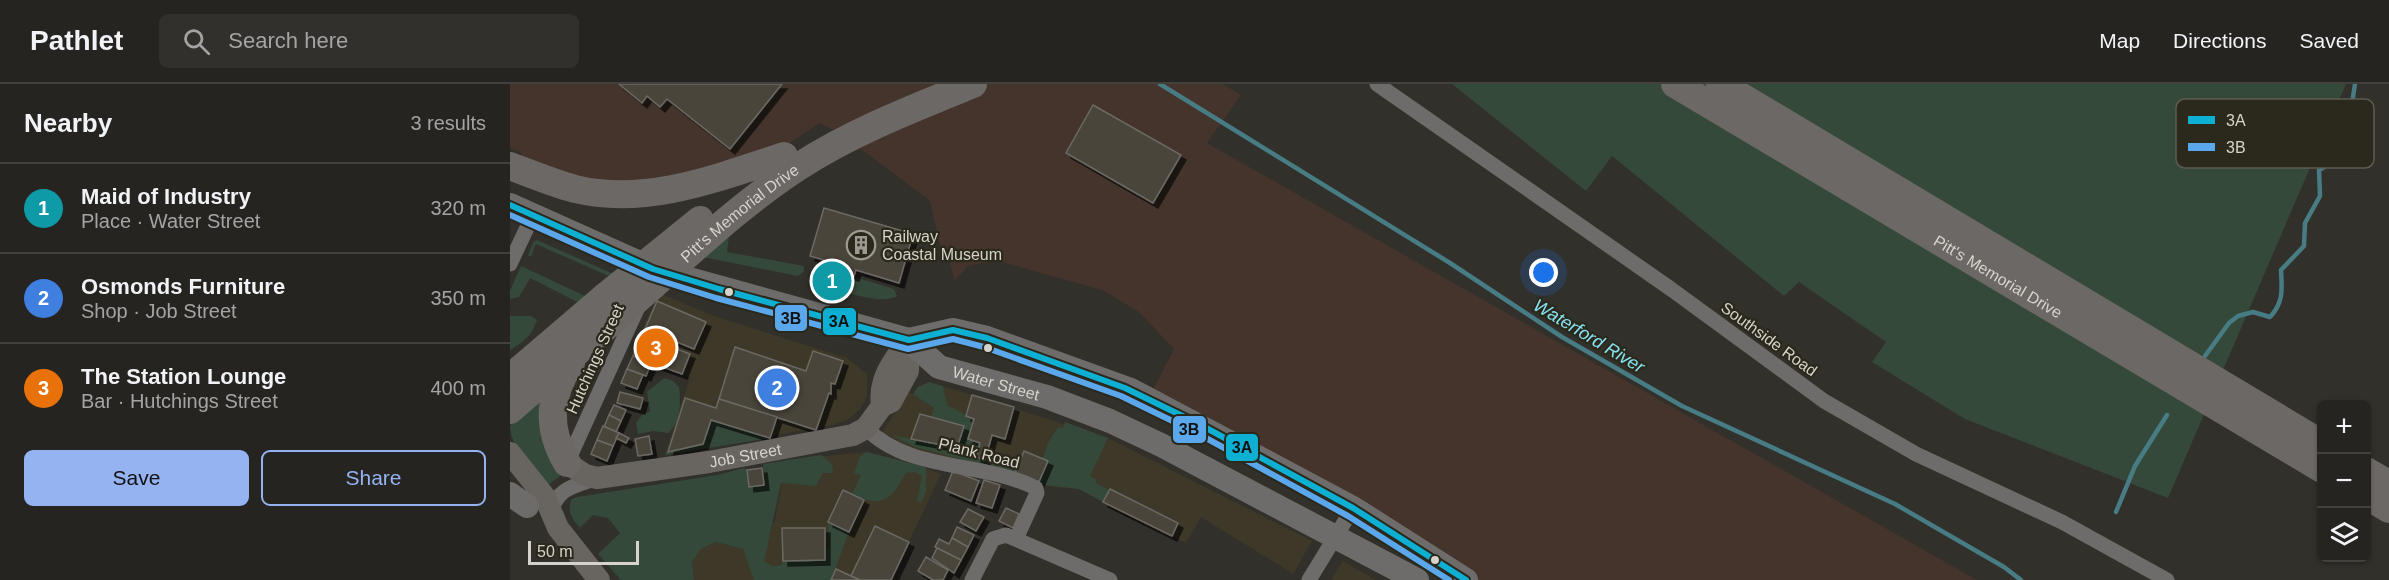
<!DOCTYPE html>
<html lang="en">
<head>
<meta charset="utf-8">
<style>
	body { margin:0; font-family:Arial,sans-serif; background:#32302d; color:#f1f3f6 }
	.controls { position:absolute; right:18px; bottom:18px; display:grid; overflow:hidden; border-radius:9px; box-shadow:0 2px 4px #0004 }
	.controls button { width:54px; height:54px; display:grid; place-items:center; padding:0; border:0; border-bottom:2px solid #42413e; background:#262420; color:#f1f3f6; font:30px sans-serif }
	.scale { position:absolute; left:18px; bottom:15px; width:111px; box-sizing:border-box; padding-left:6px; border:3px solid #d5d3cb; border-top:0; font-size:16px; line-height:21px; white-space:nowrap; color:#d5d3cb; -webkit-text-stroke:4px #2b281c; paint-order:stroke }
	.you { position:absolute; left:1034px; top:189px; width:21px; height:21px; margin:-15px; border:4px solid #fff; border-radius:50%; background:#1a73e8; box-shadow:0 0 0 9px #1a73e833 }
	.badge { display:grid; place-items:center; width:39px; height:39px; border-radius:50%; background:#95b2f1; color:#fff; font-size:20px; font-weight:700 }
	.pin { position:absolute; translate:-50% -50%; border:3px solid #fff; box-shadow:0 2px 6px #0006 }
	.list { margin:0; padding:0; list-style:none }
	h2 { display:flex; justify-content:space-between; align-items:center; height:78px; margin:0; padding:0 24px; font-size:26px }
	h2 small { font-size:20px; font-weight:400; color:#a4a4a5 }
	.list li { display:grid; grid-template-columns:39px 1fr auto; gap:18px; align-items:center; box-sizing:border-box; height:90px; padding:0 24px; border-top:2px solid #42413e }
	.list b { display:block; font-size:22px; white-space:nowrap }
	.list p { margin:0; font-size:20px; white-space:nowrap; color:#a4a4a5 }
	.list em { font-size:20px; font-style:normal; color:#a4a4a5 }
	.actions { display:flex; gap:12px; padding:18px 24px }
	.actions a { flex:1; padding:14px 0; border:2px solid #95b2f1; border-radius:9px; text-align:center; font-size:21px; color:#95b2f1 }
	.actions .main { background:#95b2f1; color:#111 }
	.icon { flex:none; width:33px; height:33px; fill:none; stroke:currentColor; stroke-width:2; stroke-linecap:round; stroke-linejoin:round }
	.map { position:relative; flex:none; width:1879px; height:496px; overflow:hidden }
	header { display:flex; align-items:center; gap:36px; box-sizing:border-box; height:84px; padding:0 30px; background:#262420; border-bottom:2px solid #42413e }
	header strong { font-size:28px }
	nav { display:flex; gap:33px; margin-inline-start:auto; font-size:21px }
	.search { width:420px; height:54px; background:#32302d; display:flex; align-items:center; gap:15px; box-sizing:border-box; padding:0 21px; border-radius:9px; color:#a4a4a5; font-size:22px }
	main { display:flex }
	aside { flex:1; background:#262420 }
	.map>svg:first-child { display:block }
	.built { fill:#3d3827 }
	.industrial { fill:#44342b }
	.green { fill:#35493a }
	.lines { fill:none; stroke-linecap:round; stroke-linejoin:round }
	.stream { stroke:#487c84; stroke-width:4.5 }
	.building { fill:#48453b; stroke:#6b6964; stroke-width:1.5; filter:url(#shadow) }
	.street { stroke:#6e6c6b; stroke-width:15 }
	.secondary { stroke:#686561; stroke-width:22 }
	.primary { stroke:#6e6c6a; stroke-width:24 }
	.highway { stroke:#6c6866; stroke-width:28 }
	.highway-bridge { stroke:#6c6866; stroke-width:28 }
	.bus-1-casing { stroke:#2b281c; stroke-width:10 }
	.bus-2-casing { stroke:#2b281c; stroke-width:10 }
	.bus-1 { stroke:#0dafd3; stroke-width:6 }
	.bus-2 { stroke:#5aa8eb; stroke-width:6 }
	.bus-dot { fill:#d5d3cb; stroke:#2b281c; stroke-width:2 }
	.labels { text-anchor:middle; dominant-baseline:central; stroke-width:4.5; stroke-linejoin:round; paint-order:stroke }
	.street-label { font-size:16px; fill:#d5d3cb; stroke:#2b281c }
	.poi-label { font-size:16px; fill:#d5d3cb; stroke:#2b281c; text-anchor:start }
	.water-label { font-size:18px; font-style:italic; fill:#84e2f2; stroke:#2b281c }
	.key { fill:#2b281c; stroke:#5e5b51; stroke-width:1.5 }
	.key-label { font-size:16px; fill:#d5d3cb }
	.line-badge { stroke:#2b281c; stroke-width:2 }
	.pale-badge-label { font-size:16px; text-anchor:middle; font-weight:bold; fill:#111 }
</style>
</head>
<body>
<header>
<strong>Pathlet</strong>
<div class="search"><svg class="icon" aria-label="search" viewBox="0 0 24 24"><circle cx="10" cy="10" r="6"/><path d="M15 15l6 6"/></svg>Search here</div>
<nav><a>Map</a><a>Directions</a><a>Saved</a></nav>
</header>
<main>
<aside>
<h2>Nearby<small>3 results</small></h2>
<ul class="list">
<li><span class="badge" style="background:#0f9aa8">1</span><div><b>Maid of Industry</b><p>Place · Water Street</p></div><em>320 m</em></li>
<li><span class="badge" style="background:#3f7fe0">2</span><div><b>Osmonds Furniture</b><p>Shop · Job Street</p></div><em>350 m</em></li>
<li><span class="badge" style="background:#e8710a">3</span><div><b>The Station Lounge</b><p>Bar · Hutchings Street</p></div><em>400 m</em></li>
</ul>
<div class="actions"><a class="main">Save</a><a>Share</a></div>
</aside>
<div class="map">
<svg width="1879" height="496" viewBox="0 0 1879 496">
	<defs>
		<filter id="shadow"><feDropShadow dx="5" dy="5" stdDeviation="0" flood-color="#0009"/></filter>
	</defs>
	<rect width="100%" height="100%" fill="#32302a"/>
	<g class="built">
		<path d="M149,209l52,22 136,43 20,16v22l-7,13 -11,10 -16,6 -168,30 25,-78 -60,-22z"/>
		<path d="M433,302l165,52 204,103 -19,33 -92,-57 -15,26 -107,-54 -37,-3 -159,-47 -1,-7 27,-40 3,2z"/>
		<path d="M356,368l42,10 33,12 -50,106h-197l-2,-18 9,-13 15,-7 27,7 32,-28 11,-61z"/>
		<path d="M833,477l33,19h-45z"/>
	</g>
	<path class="industrial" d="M0,0h713l18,11 -34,48 770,437h-511l-318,-181 26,-50 -35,-37 -37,-22 -104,-29 -29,4 -15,16 -4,-20 -9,-12 -11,-48 -89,-67 -21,-11 -85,56 -141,4 -74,-23 2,-7 -12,-5z"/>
	<g class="green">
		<path d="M942,0h894l-178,414 -203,-79 -93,-57 14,-20 -87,-60 -15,14 -172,-140 -26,35z"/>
		<path d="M219,152l-2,16 77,14v5l-6,5 -95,-19z"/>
		<path d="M27,156l97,43 -5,2 -93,-41 -5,12h-3l5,-14z"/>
		<path d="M11,182l96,45 -2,10 -85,-43 -11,19 -9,2v-8z"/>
		<path d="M325,187l59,18 3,7c-15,9 -47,-3 -63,-7l3,-9z"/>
		<path d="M0,232h21l6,4c-5,15 -13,22 -27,30z"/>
		<path d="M154,294l9,3 6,6c2,15 2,36 -11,46l-15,-2 -15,3 -2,-11 6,-8 8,-4 -3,-19z"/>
		<path d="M419,298l14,4 4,19 27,14 -6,20 12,4 5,17 8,1 8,-6 19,7 -5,11 -100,-26 -23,-12 65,13 6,-22 -32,-9 3,-9 -21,-14 5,-7z"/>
		<path d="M30,312c-2,33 5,51 20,80l-12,9c-13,-10 -38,-40 -38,-58 4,-12 21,-23 30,-31z"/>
		<path d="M201,336l59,18 -105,17 1,-3 37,-8z"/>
		<path d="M555,338l43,16 -18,38 6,3v4l13,7 -6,12 -24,-13 -41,-5 10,-23 -5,-2 5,-16 10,-16 5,1z"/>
		<path d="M356,368l60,15v25l-5,11 -4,-2 5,-25 -7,-4 -9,1c-15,27 -23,36 -54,21l9,-19 -7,-2 6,-16z"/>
		<path d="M311,371l10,8 2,6 -1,4h-9l-7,13 -35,-3 -17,78 8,5 10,-1 1,-4 42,-1v-12h4l-1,-26 21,10 -18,48h-77l-11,-31 -27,-7 -15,7 -9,13 2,18h-73l-23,-26 22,-21 -12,-15 -15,-3 -13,13c-8,-9 -13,-16 -9,-28l6,-3 140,-22 27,-7 3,2 2,17 15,-2 -1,-21z"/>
	</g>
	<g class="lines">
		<g class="stream">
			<path d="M650,0l290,179 112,74 120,69 213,98 109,63 17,13"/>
			<path d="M1695,272l24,-33 9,-7 15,-4 17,5c14,-15 12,-28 11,-47l23,-24 1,-23 15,-27 -1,-26 18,-10 10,-24 8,-52"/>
			<path d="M1606,428l19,-46 32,-51"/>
		</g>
	</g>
	<g class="building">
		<path d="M109,0h163l-52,65 -63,-50 -7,8 -13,-11 -5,7z"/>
		<path d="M583,21l88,50 -28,48 -87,-50z"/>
		<path d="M314,124l89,26 -14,49 -43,-13 -2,6 -19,-5 2,-7 -27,-8z"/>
		<path d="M147,217l49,21 -12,27 -49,-20z"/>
		<path d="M132,247l21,7 -2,5 29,11 -8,20 -49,-18z"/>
		<path d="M225,263l71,24 7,-20 30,10 -8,23 -4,-1v11l-2,-1 -13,37 -97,-31z"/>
		<path d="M123,272l18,8 -5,12 -19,-7z"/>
		<path d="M117,285l16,6 -6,14 -16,-6z"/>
		<path d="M110,308l23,6 -3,11 -23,-6z"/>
		<path d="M462,311l42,12 -9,32 -13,-4 -7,25 -9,-3 4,-14 -12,-4 6,-20 -8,-3z"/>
		<path d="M175,314l31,10 3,-9 58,18 -7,21 -59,-18 -8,24 -35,8z"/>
		<path d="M104,321l12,5 -5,11 -12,-6z"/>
		<path d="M410,330l44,12 -7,22 -46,-9z"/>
		<path d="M99,331l12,6 -5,11 -12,-5z"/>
		<path d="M93,342l16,7 -6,13 -16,-6z"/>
		<path d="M109,349l10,5 -3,5 -10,-5z"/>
		<path d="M139,352l3,18 -14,2 -3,-17z"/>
		<path d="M87,356l16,6 -6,15 -16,-7z"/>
		<path d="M514,367l24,10 -10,23 -23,-11z"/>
		<path d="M252,384l2,17 -15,2 -2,-17z"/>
		<path d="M443,387l26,10 -8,20 -26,-11z"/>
		<path d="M474,396l16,5 -8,23 -16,-5z"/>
		<path d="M600,405l68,34 -6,13 -69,-34z"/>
		<path d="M333,406l21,10 -15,32 -21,-10z"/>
		<path d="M496,424l13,6 -6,14 -14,-7z"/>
		<path d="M458,425l16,8 -8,14 -16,-9z"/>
		<path d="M365,442l34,16 -18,38h-31l-9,-4z"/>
		<path d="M447,443l17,8 -6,12 -16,-9z"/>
		<path d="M272,444h43v32l-42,1z"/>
		<path d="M442,454l16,9 -7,13 -26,-13 4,-8 10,5z"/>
		<path d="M427,464l24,12 -7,13 -22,-15z"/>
		<path d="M416,473l22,13 -5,10h-10l-15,-9z"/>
		<path d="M326,485l15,7 9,4h-29z"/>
	</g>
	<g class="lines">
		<g class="street">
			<path d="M867,0l294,205 153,112 92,53 146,68 105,58"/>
			<path d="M0,180l23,-49"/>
			<path d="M356,344c42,44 117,33 170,60l1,5 -21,46"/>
			<path d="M57,379l72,-158"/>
			<path d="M41,428c7,-25 24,-26 46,-34"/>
			<path d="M462,496l21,-41 13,-4 104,45"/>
			<path d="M799,496l44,-72"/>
		</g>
		<g class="secondary">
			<path d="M372,322c-4,-27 11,-45 27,-66"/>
			<path d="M0,369l35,44 13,31 41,52"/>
			<path id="s1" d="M57,379l18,12 12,3 112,-16 144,-27 13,-7 16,-22 9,-4 17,-31 1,-31"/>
		</g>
		<g class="primary">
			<path id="s2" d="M0,121l143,64 256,71 30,27 108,30 63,24 51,24 256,135"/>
			<path d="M399,256l44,-10 34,8 144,52 222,118 113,72"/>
			<path d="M0,410l17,12"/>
		</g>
		<g class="highway">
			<path id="s3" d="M1165,0l647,385"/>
			<path d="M1210,0l602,360"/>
			<path d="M0,82c21,8 43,17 65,23 71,17 142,-11 209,-33"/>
			<path d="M0,294l96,-82"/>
			<path d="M0,326l122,-106"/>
			<path d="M57,379c-20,-34 -19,-67 4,-100"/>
			<path d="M1856,387l23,13"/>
			<path d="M1856,411l23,14"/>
		</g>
		<g class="highway-bridge">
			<path d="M96,212l94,-76"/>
			<path id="s4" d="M122,220c54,-47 106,-98 166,-137 54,-35 116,-59 175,-83"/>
		</g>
		<g class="bus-1-casing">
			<path id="bus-1" d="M0,121l143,64 66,20 190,51 44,-10 34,8 138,50 74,36 154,84 113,72"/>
		</g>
		<g class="bus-2-casing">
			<path id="bus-2" d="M0,131l139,62 67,21 192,51 45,-10 31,8 137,49 74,36 153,84 101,64"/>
		</g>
		<use href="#bus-1" class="bus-1"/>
		<use href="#bus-2" class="bus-2"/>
	</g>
	<defs>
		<g id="building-ring" transform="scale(1.5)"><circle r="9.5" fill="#2b281c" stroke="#9c9a93" stroke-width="1.5"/><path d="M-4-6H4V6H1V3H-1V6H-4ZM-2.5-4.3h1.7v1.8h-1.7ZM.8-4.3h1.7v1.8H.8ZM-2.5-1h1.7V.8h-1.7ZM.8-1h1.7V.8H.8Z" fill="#9c9a93"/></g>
	</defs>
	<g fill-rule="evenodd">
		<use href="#building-ring" x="351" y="161"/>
	</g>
	<g class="bus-dot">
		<circle cx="219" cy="208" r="5"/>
		<circle cx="478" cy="264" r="5"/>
		<circle cx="925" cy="476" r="5"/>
	</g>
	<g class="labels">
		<g class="street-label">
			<text stroke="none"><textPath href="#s4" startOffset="141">Pitt's Memorial Drive</textPath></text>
			<text stroke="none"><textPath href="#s3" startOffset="376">Pitt's Memorial Drive</textPath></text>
			<text transform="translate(1259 255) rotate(36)">Southside Road</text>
			<text transform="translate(85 275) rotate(-66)">Hutchings Street</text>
			<text stroke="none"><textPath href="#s2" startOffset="522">Water Street</textPath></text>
			<text transform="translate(469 369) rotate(14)">Plank Road</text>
			<text stroke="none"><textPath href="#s1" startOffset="184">Job Street</textPath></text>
		</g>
		<g class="poi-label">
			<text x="372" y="152">Railway<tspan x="372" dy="18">Coastal Museum</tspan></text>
		</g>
		<g class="water-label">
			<text transform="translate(1079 252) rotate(31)">Waterford River</text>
		</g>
	</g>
	<rect x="1666" y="15" width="198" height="69" rx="9" class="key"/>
	<rect x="1678" y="32" width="27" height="8" fill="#0dafd3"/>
	<rect x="1678" y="59" width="27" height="8" fill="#5aa8eb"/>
	<g class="key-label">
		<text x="1716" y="42">3A</text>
		<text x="1716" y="69">3B</text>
	</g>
	<g class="line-badge">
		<rect x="264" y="220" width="34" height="28" rx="6" fill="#5aa8eb"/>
		<rect x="312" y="223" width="35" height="29" rx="6" fill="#0dafd3"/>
		<rect x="662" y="331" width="35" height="29" rx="6" fill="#5aa8eb"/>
		<rect x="715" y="349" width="34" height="29" rx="6" fill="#0dafd3"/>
	</g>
	<g class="pale-badge-label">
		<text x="281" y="240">3B</text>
		<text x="329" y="243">3A</text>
		<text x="679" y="351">3B</text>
		<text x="732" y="369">3A</text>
	</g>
</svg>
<div class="controls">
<button>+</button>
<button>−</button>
<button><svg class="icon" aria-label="layers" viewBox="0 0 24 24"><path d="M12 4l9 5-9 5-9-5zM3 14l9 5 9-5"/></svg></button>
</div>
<div class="scale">50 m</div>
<div class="you"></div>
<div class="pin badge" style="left:322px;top:197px;background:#0f9aa8">1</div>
<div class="pin badge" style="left:267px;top:304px;background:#3f7fe0">2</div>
<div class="pin badge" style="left:146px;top:264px;background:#e8710a">3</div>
</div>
</main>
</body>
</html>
